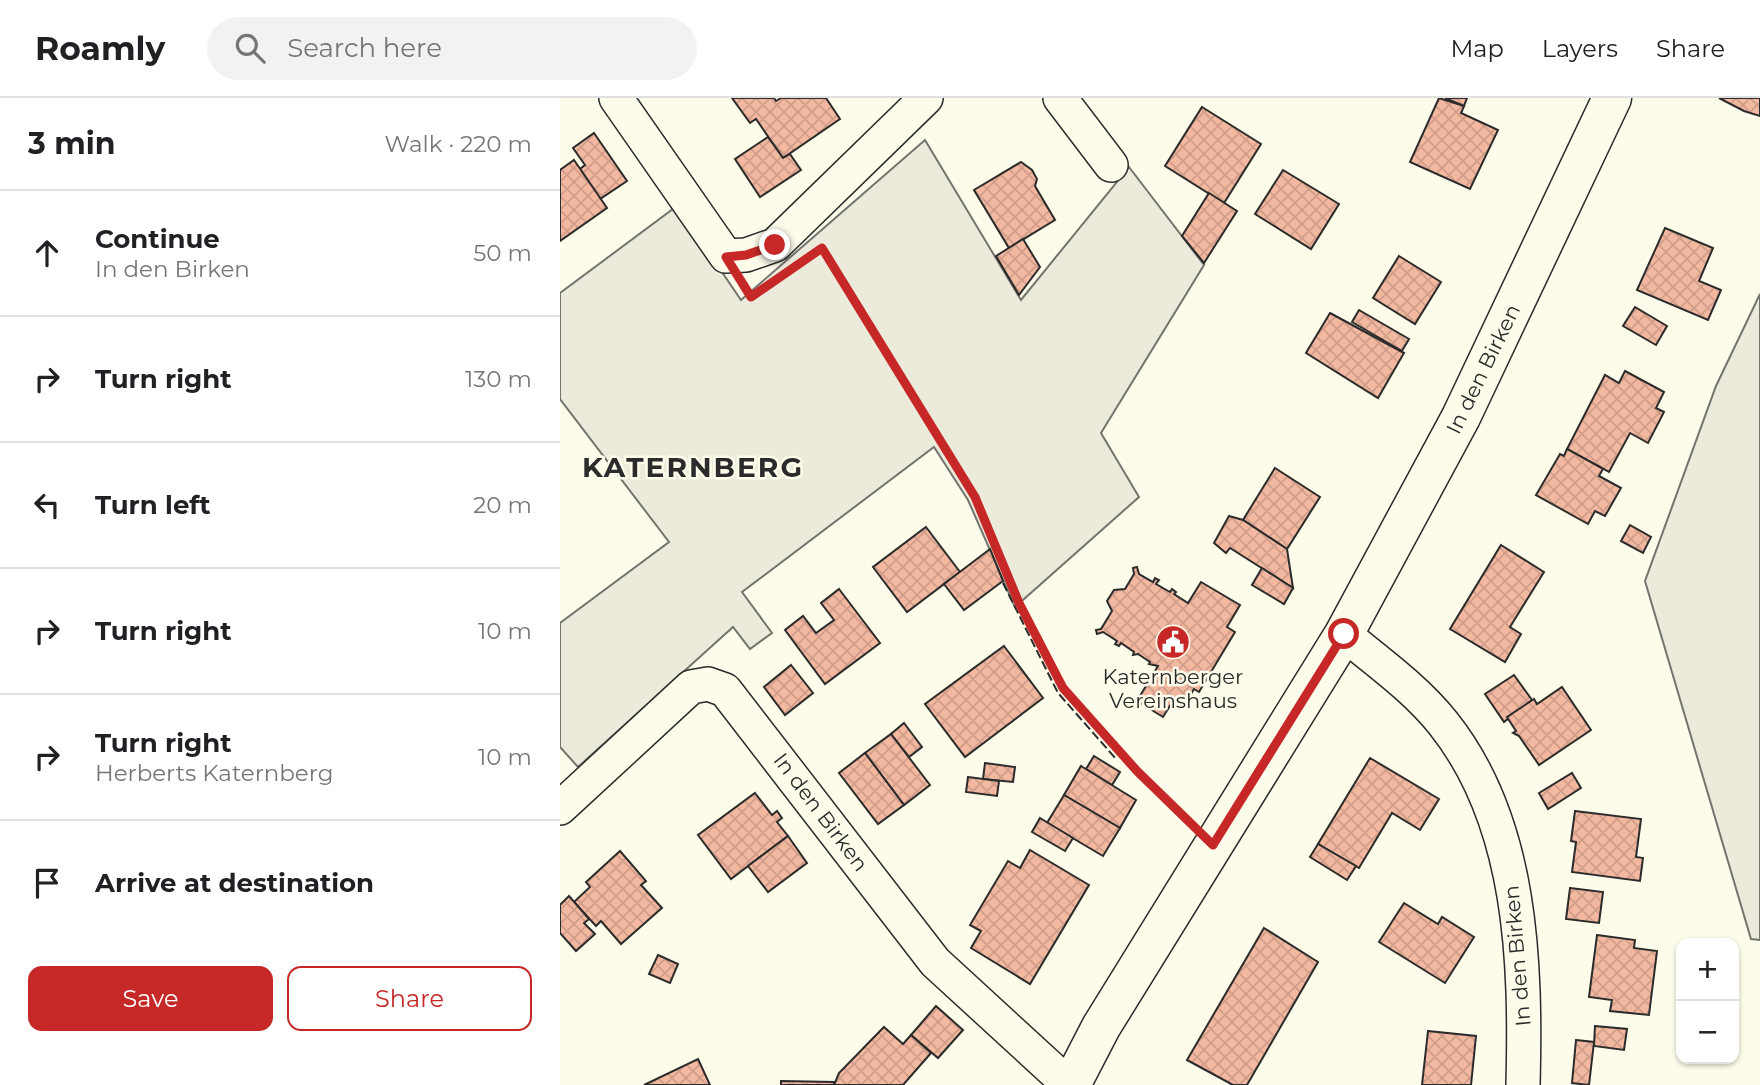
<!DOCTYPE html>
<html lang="en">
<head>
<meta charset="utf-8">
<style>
	body { margin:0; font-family:Montserrat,sans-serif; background:#f2f2f2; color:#202124 }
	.controls { position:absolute; right:21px; bottom:21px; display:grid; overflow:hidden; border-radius:14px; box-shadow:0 2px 5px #0004 }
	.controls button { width:63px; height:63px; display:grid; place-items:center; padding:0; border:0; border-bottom:2px solid #e0e0e0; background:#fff; color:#202124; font:35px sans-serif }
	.stop { position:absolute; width:21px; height:21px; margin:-16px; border:5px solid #c62828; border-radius:50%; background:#fff }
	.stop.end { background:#c62828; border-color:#fff; box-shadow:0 2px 7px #0008 }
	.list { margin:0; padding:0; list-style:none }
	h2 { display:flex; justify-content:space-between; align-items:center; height:91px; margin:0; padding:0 28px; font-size:30px }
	h2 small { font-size:23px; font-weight:400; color:#757577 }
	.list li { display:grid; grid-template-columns:46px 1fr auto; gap:21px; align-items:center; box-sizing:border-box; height:126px; padding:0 28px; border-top:2px solid #e0e0e0 }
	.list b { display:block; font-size:26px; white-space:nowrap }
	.list p { margin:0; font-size:23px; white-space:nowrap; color:#757577 }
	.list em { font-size:23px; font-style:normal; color:#757577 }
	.actions { display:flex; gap:14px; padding:21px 28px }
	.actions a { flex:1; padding:16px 0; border:2px solid #c62828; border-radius:14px; text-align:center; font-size:24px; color:#c62828 }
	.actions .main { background:#c62828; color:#fff }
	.icon { flex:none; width:38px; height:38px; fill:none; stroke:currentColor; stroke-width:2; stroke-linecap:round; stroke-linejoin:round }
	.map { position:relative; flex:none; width:1200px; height:987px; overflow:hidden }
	header { display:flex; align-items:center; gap:42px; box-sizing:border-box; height:98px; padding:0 35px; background:#fff; border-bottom:2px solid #e0e0e0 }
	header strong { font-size:33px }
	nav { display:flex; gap:38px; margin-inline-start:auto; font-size:24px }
	.search { width:490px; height:63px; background:#f2f2f2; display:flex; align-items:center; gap:18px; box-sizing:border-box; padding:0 24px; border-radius:38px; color:#757577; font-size:26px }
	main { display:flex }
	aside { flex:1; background:#fff }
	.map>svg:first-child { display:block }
	.grass { fill:#ecebdb; stroke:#74746e; stroke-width:2 }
	.building { fill:url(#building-cross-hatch); stroke:#2b2b2b; stroke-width:2 }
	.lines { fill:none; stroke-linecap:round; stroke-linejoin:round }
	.minor-casing { stroke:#2b2b2b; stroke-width:36 }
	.tertiary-casing { stroke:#2b2b2b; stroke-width:41 }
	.path { stroke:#6a6964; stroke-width:4.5; stroke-dasharray:5 3.5; stroke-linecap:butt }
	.minor { stroke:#fdfbea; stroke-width:33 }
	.tertiary { stroke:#fdfbea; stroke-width:38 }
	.fence { stroke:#2b2b2b; stroke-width:2; stroke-dasharray:9 3.5; stroke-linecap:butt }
	.route { stroke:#c62828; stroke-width:9 }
	.labels { text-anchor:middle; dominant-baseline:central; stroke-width:5; stroke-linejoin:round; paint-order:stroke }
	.street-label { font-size:21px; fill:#2b2b2b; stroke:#fdfbea }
	.poi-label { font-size:21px; fill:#2b2b2b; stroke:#fdfbea }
	.district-label { font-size:28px; font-weight:bold; letter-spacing:2px; fill:#2b2b2b; stroke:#fdfbea }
</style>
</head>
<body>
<header>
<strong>Roamly</strong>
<div class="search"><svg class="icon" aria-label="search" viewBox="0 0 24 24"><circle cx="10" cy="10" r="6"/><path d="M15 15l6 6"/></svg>Search here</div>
<nav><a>Map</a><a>Layers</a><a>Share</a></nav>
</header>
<main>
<aside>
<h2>3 min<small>Walk · 220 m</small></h2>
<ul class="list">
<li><svg class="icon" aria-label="ahead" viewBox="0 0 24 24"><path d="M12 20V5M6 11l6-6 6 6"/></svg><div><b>Continue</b><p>In den Birken</p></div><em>50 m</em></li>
<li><svg class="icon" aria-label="right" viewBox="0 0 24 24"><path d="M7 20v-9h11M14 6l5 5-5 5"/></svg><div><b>Turn right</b></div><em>130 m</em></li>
<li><svg class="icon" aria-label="left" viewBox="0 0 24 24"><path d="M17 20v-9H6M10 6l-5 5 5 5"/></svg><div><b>Turn left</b></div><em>20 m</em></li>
<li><svg class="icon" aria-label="right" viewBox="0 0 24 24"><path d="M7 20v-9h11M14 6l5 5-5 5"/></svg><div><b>Turn right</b></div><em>10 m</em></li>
<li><svg class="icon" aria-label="right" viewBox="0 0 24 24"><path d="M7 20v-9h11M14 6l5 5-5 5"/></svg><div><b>Turn right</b><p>Herberts Katernberg</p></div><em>10 m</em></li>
<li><svg class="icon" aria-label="arrive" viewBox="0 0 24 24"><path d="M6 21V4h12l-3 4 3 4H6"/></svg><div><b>Arrive at destination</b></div></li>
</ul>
<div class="actions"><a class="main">Save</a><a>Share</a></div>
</aside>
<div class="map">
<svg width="1200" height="987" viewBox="0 0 1200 987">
	<defs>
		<pattern id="building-cross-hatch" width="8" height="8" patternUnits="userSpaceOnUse" patternTransform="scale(1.75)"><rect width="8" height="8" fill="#f2b8a0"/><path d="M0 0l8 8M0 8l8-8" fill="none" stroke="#d09e8a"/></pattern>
	</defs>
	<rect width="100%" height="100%" fill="#fdfbea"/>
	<g class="grass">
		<path d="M365,42l96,160 108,-133 75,98 -103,168 38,64 -124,110 -47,-107 -34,-53 -192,145 30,41 -22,16 -17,-22 -155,140 -18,-20v-124l109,-81 -109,-143v-106l117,-87 64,94z"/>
		<path d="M1200,196v646l-9,-1 -106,-358 71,-195z"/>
	</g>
	<g class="building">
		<path d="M172,0h42l2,3 5,-3h45l14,21 -57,39 -27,-39 -6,4z"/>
		<path d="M879,0l25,8 -3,7 37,17 -28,59 -60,-27z"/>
		<path d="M885,0h22l-3,8z"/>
		<path d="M1159,0h41v18l-16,-5z"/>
		<path d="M642,9l59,37 -37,59 -59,-37z"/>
		<path d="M34,35l33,48 -27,18 -20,-30 5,-4 -12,-17z"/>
		<path d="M208,39l15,21 7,-4 11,16 -41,27 -25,-38z"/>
		<path d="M14,62l33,48 -47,33v-71z"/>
		<path d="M461,64l11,8 5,9 -2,7 20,34 -46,28 -35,-58z"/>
		<path d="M723,72l56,34 -28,45 -56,-35z"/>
		<path d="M649,95l28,18 -33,52 -22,-27z"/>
		<path d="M1105,130l48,20 -14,33 22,9 -13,30 -71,-30z"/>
		<path d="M463,141l17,28 -21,28 -23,-39z"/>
		<path d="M839,158l42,26 -26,42 -42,-26z"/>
		<path d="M1075,209l32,19 -11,19 -33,-19z"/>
		<path d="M799,212l50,29 -7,12 -50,-29z"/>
		<path d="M770,215l74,40 -26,45 -72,-45z"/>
		<path d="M1065,273l39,21 -8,16 8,4 -16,31 -18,-10 -21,39 -42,-23 38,-74 14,8z"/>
		<path d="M1007,351l36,20 -4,7 22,12 -16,28 -10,-5 -7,13 -52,-29 24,-41 4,2z"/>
		<path d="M715,370l45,29 -33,52 -44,-29z"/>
		<path d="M669,418l14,4 44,29 6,39 -63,-40 -4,5 -12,-10z"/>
		<path d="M1070,427l21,12 -8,16 -22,-12z"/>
		<path d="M366,429l34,45 -53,40 -34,-45z"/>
		<path d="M941,447l43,27 -34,55 11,7 -16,28 -55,-33z"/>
		<path d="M430,451l13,32 -39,29 -20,-26z"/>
		<path d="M577,469l2,7 14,8 2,-4 4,2 -3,4 14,8 2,-3 4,3 -2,2 14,9 13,-21 39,23 -13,22 8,5 -36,60 -5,-3 -11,18 -10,-6 -10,16 -26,-16 21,-35 -9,-2 1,-2 -12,-8 -5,1 1,-3 -13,-9 -2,3 -4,-2 2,-3 -14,-9 -6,2 -1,-4 5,-1 11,-18 -5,-10 7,-11 11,-1 9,-15 -1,-6z"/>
		<path d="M702,470l31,20 -9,16 -32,-19z"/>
		<path d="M279,491l41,54 -55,41 -40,-54 18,-14 13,17 18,-13 -13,-17z"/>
		<path d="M444,548l39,52 -78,59 -40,-53z"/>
		<path d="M231,567l22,28 -28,22 -21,-28z"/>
		<path d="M954,577l18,25 -28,22 -19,-28z"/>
		<path d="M1002,589l29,43 -52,35 -20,-29 -6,-3 3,-2 -9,-14 27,-18 3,5z"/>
		<path d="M344,625l18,24 -13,10 -18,-23z"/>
		<path d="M331,636l39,51 -26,20 -39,-52z"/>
		<path d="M305,655l39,52 -26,19 -39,-51z"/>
		<path d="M534,658l26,16 -8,13 -26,-16z"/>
		<path d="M810,660l69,41 -19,31 -28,-17 -33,55 -41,-24z"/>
		<path d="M425,665l30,4 -2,15 -30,-3z"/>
		<path d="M521,668l55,34 -16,28 -56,-33z"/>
		<path d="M1012,675l9,15 -33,21 -9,-16z"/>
		<path d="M408,679l31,4 -2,15 -31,-4z"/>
		<path d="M195,695l17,22 5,-4 5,7 -5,4 11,14 -57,43 -33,-44z"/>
		<path d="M504,697l56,33 -17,28 -56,-33z"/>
		<path d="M1015,713l66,8 -5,38 7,1 -3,23 -68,-9 4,-30 -5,-1z"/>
		<path d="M480,720l33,20 -8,13 -33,-19z"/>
		<path d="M228,738l19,27 -39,29 -20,-26z"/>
		<path d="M758,746l38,22 -9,14 -37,-23z"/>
		<path d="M470,752l59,35 -59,99 -59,-36 10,-17 -11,-6 38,-64 12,7z"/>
		<path d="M60,753l26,30 -5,4 21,23 -41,36 -20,-23 -5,5 -22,-24 16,-15 -4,-5z"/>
		<path d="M1010,790l33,4 -4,31 -33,-4z"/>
		<path d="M9,798l20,23 -5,4 11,11 -19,17 -16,-18v-28z"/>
		<path d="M844,805l34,21 4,-7 32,20 -29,46 -66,-41z"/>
		<path d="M704,830l54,34 -71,123h-14l-46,-25z"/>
		<path d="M1037,837l38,5 -1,8 23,3 -8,64 -39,-4 2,-11 -23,-3z"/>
		<path d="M98,857l20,9 -8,19 -21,-9z"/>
		<path d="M376,908l27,24 -25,28 -27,-23z"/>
		<path d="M1035,928l32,3 -3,21 -30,-4z"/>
		<path d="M324,929l19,17 8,-9 20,18 -28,32h-69l5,-12z"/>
		<path d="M868,933l48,5 -5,49h-49z"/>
		<path d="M1016,942l18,2 -5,43 -17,-2z"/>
		<path d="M138,961l12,26h-66z"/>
		<path d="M221,983l53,1v3h-53z"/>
	</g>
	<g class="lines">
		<g class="minor-casing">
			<g id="minor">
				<path d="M56,0l110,158 20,-1 29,-10 151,-147"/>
				<path d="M500,0l51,67"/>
				<path d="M784,536c34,28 72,55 99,89 80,100 83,241 80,362"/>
				<path d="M0,710l131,-121 17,-3 17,6 210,272 134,123"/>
			</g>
		</g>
		<g class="tertiary-casing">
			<path id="tertiary" d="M511,987l30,-58 243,-393 117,-217 151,-319"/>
		</g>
		<g class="path">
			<path d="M261,151l154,248 44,105 44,86 74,83 50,49"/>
			<path d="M186,191l5,8 14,-9"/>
		</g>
		<use href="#minor" class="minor"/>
		<use href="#tertiary" class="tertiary"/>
		<path class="fence" d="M443,485l55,110 59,67"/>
	</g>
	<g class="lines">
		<path class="route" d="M215,147l-29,10 -20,2 25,40 71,-49 153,249 44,106 44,85 74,83 76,74 131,-211"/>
	</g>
	<defs>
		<g id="civic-disc" transform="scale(1.75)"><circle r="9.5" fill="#c62828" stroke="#fdfbea"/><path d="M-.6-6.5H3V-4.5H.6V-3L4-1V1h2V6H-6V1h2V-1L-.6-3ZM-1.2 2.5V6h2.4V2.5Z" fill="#fff"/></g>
	</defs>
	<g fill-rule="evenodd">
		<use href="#civic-disc" x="613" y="544"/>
	</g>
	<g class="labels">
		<g class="street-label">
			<text transform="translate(923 271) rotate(-64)">In den Birken</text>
			<text transform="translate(261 714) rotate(53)">In den Birken</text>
			<text transform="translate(957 858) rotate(-95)">In den Birken</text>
		</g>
		<g class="poi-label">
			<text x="613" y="578">Katernberger<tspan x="613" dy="24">Vereinshaus</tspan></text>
		</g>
		<g class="district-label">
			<text x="133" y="369">KATERNBERG</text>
		</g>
	</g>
</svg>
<div class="controls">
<button>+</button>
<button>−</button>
</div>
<div class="stop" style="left:784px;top:536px"></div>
<div class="stop end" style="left:215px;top:147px"></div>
</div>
</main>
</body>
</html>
